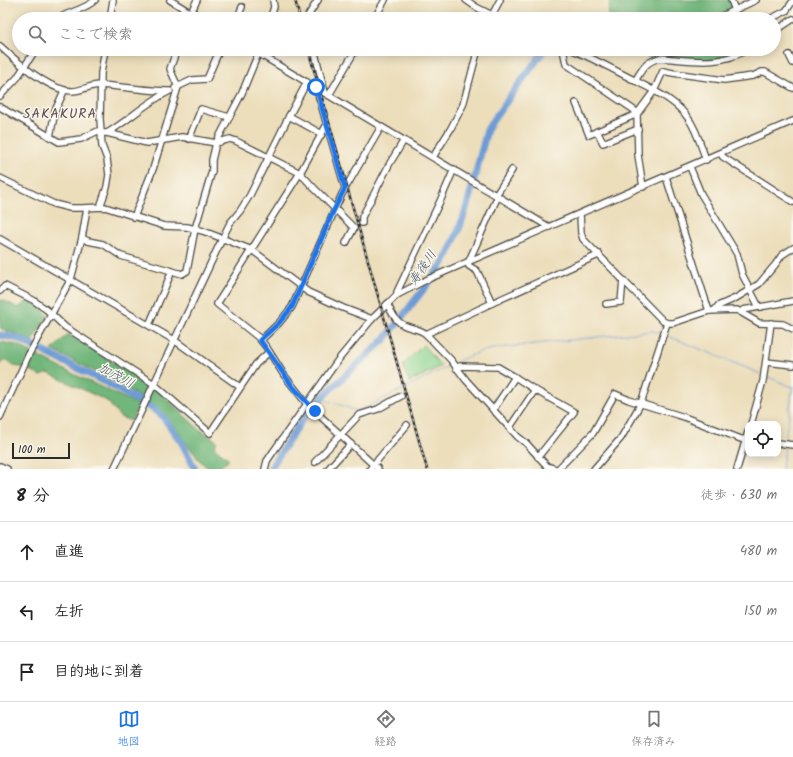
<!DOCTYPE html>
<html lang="ja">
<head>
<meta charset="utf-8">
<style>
	body { margin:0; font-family:Kalam,"Klee One",sans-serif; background:#f6f6f6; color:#222 }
	.controls { position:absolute; right:12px; bottom:12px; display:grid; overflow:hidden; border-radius:8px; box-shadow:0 2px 10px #0003 }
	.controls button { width:36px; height:36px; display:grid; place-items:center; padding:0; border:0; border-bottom:1px solid #e0e0e0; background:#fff; color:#222; font:20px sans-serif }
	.scale { position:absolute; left:12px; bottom:10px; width:58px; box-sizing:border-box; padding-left:4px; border:2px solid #2b2b2b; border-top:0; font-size:11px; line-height:14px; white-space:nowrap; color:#2b2b2b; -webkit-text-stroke:3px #fbf7ec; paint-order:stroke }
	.stop { position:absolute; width:12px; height:12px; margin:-9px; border:3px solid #1a73e8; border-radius:50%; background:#fff }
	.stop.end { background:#1a73e8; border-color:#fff; box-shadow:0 1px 4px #0008 }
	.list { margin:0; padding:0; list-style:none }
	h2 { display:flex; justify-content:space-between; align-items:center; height:52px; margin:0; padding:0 16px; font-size:17px }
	h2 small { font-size:13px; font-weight:400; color:#767676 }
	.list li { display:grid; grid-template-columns:26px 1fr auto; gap:12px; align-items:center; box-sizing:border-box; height:60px; padding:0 16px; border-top:1px solid #e0e0e0 }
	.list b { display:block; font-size:15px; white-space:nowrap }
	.list em { font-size:13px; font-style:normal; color:#767676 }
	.icon { flex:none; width:22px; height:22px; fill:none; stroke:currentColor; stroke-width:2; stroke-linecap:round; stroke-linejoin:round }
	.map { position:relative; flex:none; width:793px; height:469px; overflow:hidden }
	.search { position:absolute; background:#fff; box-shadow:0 2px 10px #0003; left:12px; right:12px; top:12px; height:44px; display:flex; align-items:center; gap:10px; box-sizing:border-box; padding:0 14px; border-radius:22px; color:#767676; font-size:15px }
	.sheet { height:232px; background:#fff }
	nav { display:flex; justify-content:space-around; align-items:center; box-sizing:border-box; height:56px; border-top:1px solid #e0e0e0; background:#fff; font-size:11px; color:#767676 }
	nav a { display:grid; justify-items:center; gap:2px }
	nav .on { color:#1a73e8 }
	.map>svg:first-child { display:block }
	.green { fill:#8cd48f; stroke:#5c805d }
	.forest { fill:#71b67a; stroke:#4e7052 }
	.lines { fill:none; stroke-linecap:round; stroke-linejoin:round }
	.stream { stroke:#6d9bd5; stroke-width:1 }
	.river { stroke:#6d9bd5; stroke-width:7 }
	.minor-casing { stroke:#484641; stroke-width:8 }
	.minor { stroke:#fff; stroke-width:5.5 }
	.rail-casing { stroke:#2b2b2b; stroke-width:2.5 }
	.rail { stroke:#fbf7ec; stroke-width:1; stroke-dasharray:3; stroke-linecap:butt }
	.route { stroke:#1a73e8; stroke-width:5 }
	.labels { text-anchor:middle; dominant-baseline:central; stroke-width:3; stroke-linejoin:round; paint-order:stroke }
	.water-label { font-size:13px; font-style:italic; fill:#45586f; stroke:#fbf7ec }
	.quarter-label { font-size:14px; letter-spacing:1px; fill:#635056; stroke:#fbf7ec }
</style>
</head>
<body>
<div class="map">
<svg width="793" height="469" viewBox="0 0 793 469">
	<rect width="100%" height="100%" fill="#fbf7ec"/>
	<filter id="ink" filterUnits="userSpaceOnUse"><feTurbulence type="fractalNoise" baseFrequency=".025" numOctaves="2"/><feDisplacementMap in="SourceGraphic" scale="8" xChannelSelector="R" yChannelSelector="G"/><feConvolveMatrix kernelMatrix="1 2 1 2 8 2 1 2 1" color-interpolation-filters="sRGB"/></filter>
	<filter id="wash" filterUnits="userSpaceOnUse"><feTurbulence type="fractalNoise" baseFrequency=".012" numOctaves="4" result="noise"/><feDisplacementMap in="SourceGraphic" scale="16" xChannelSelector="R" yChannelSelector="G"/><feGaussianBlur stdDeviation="0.9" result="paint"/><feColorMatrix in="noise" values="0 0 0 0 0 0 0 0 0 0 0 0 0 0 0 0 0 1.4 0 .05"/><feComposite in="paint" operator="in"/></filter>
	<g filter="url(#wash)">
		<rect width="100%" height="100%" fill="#ecdebb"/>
		<path class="green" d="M423,345l18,21 -32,16 -6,-17z"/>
		<g class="forest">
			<path d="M610,0h121l4,10 -18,9h-109z"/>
			<path d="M632,49h107l-21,12 -65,-1z"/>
			<path d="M3,300l15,8 9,-7 14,6 7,9 -16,25 -32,-13v-27z"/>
			<path d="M68,334l89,56 42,39 18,12 -3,6 15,12 -11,10h-9l-10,-9 -27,-36 -20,-19 -36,-23 -64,-32z"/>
			<path d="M0,342l17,3 46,24 76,36 -8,16 -11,-4 -13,-16 -59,-28 -8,3 -13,-8 -13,-2 -8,-6 -6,4z"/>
		</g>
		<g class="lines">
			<g class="stream">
				<path d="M666,335l95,39"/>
				<path d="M456,362l23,-10 19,-4 154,-17 9,2"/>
				<path d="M766,376l26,11"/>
				<path d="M321,398l30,11 8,2 92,-46"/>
				<path d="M785,441l8,-55"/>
				<path d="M782,469l3,-21"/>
			</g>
			<g class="river">
				<path d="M0,335l19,4 84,42 50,28 10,8 19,26 13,26"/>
				<path d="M270,469l33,-51 18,-20 64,-59 55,-71c26,-42 34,-91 47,-138l6,-10 52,-71"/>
			</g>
		</g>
	</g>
	<g filter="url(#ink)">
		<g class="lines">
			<g class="minor-casing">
				<g id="minor">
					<path d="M170,0l31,19"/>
					<path d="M466,0l10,7 24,12"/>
					<path d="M731,0l4,10"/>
					<path d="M58,19c11,-8 27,-9 37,-19"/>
					<path d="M110,19l3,-19"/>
					<path d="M188,19l9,-19"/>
					<path d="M237,19l5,-12"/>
					<path d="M270,19l4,-12 -1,-7"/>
					<path d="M306,19l12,-19"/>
					<path d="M374,19l11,-19"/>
					<path d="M490,19l10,-19"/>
					<path d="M716,19l40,-19"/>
					<path d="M770,19l16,-8 7,-10"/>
					<path d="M774,32l19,-13"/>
					<path d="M0,46c16,15 49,45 72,45 10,0 20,-7 30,-6 23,2 45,6 68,6"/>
					<path d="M251,49l298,178"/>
					<path d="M314,49l11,44"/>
					<path d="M563,49l3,15 68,46 3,4 1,41 5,32"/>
					<path d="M570,49c23,9 44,21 66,32 18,10 40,19 52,37 9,12 13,28 18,42"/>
					<path d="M789,55l4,8"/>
					<path d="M635,81c8,-13 10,-19 25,-23 31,2 60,9 88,-9"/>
					<path d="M316,87l29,101"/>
					<path d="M175,88l17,-8 15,-1 13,-30"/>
					<path d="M329,95l27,-46"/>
					<path d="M0,96l17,-18 19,-29"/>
					<path d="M576,103l13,32 48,-21 17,-23 9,-20 10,2 51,7 29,-4 9,-4h3l28,16"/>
					<path d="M0,107l59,35 22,-3 19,-9"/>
					<path d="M289,116l33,18"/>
					<path d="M326,126l-26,47 -83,131 42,34 8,10 17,27 23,29 71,65"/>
					<path d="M597,131l6,12 35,-14"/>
					<path d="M101,133h6l40,10 35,-6 34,6 14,-4 6,2 64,32 14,15 40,40 -8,15"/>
					<path d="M107,133c21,-12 38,-30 61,-41"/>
					<path d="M50,137l5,-26 9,-20"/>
					<path d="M189,139l12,-30 28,8"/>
					<path d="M721,154l2,3 70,45"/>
					<path d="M433,157l17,-27 13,-25 15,-56"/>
					<path d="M690,167l11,27 36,60 5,20 17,33"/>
					<path d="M666,177l43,134"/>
					<path d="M0,178l54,26 16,4h11l24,-1 59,19 23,1 16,4 49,19 56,42 35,16 29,11"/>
					<path d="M496,195l16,-25"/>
					<path d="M100,207l7,-20 2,-12 -2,-16 -5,-13 -2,-27 1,-46 4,-24"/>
					<path d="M580,214l1,19 2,6 80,82 4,2 -26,80 -20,35 -27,31"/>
					<path d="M134,217l19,-48 25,-82 -8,-18 7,-20"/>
					<path d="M362,223v-6l28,-54 14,-23"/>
					<path d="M82,238l6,3 15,3 18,12 61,18 5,-3 8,-42 17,-58v-11l4,-17 26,-50 18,-44"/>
					<path d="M0,239l174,101 66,47"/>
					<path d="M0,291l5,-5 28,14 14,10 18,17 89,57 56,49 46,-69 13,-12"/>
					<path d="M397,295v-3l45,-95 12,-28"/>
					<path d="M492,303l-15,-32 -8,-5 -1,-3 30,-67"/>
					<path d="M387,304c3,5 6,12 10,16 7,9 21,7 29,14l25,26 15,20 52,57 8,6 21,23 9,3"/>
					<path d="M606,304l15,-2 2,-22"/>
					<path d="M715,310l3,-4 18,-8 23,-14 16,-19 7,-10 11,-7"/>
					<path d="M741,312l2,-2 50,-9"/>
					<path d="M667,323h6l36,-12 28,-1 22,13 24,1 10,5"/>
					<path d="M149,325l23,-54"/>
					<path d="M426,334l66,-31 104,-47 3,-2"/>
					<path d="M261,340l18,-17 13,-16 50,-113 39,-67"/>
					<path d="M766,362l27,3"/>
					<path d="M456,368l4,-2 38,1 17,10 -22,33"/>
					<path d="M515,377l20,13"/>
					<path d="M0,417l29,-63 42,-75 11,-41 5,-30"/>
					<path d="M751,424l12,-43 8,-58"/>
					<path d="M510,427l25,-37 39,22 -36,45"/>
					<path d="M778,443l15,2"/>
					<path d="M315,462l44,-47 19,-6 23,-13"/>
					<path d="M0,466l7,3"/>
					<path d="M114,469l108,-230 8,-16 10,-12 10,-16 39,-79 18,-34"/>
					<path d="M265,469l2,-8 6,-9 65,-92 34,-41 25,-24 29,-15 367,-159"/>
					<path d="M328,469l23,-25"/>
					<path d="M370,469l37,-44"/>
					<path d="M558,469l35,-36 22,-39 14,6 55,17 57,22 7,1"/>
					<path d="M737,469l11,-37"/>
				</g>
			</g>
			<use href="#minor" class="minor"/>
			<g class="rail-casing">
				<g id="rail">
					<path d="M295,0l5,19"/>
					<path d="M308,49l119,420"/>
				</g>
			</g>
			<use href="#rail" class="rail"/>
		</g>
	</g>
	<g class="lines" filter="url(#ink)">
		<path class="route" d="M315,411l-22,-24 -33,-47 19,-17 13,-16 41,-95 12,-24 -29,-101"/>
	</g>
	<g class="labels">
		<g class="water-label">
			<text transform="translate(423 268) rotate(-56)">寿後川</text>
			<text transform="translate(116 376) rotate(28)">加茂川</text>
		</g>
		<g class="quarter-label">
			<text x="60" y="114">SAKAKURA</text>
		</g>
	</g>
</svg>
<div class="controls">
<button><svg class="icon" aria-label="locate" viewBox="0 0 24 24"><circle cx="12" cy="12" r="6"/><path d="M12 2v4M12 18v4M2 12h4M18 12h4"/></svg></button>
</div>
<div class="scale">100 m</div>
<div class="stop" style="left:316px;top:87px"></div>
<div class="stop end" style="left:315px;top:411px"></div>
<div class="search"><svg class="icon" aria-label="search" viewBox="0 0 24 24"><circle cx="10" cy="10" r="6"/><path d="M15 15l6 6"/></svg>ここで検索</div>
</div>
<section class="sheet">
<h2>8 分<small>徒歩 · 630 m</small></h2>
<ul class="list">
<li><svg class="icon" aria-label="ahead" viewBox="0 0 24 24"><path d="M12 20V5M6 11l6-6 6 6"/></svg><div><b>直進</b></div><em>480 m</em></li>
<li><svg class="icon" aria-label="left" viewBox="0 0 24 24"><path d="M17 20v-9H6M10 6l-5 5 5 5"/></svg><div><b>左折</b></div><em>150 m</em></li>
<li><svg class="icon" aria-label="arrive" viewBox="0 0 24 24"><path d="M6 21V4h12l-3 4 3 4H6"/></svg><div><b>目的地に到着</b></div></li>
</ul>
</section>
<nav>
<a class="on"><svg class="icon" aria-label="map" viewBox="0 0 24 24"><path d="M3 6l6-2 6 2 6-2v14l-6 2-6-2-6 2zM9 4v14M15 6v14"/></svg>地図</a>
<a><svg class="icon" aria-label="directions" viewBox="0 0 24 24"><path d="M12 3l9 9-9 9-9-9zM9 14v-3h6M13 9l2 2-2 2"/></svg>経路</a>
<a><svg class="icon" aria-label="saved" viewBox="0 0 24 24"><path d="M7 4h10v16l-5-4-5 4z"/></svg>保存済み</a>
</nav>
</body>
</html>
